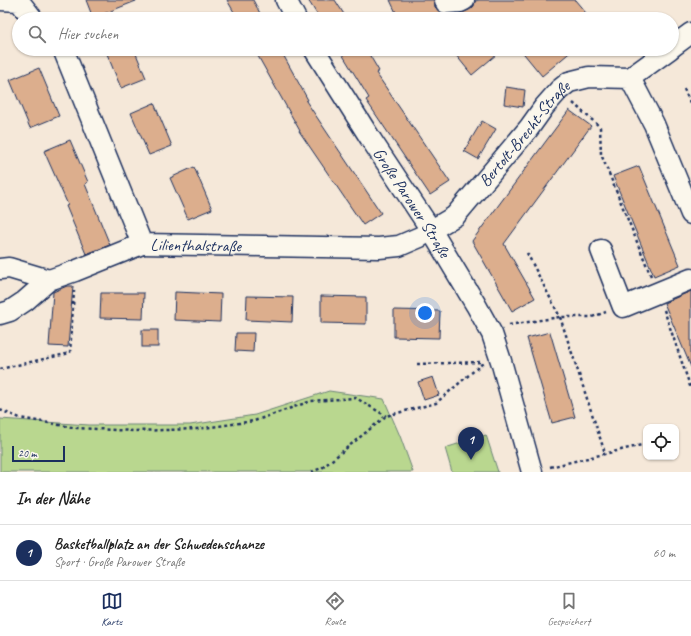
<!DOCTYPE html>
<html lang="de">
<head>
<meta charset="utf-8">
<style>
	body { margin:0; font-family:Caveat,sans-serif; background:#f2f2f2; color:#222 }
	.controls { position:absolute; right:12px; bottom:12px; display:grid; overflow:hidden; border-radius:8px; box-shadow:0 1px 3px #0004 }
	.controls button { width:36px; height:36px; display:grid; place-items:center; padding:0; border:0; border-bottom:1px solid #e0e0e0; background:#fff; color:#222; font:20px sans-serif }
	.scale { position:absolute; left:12px; bottom:10px; width:53px; box-sizing:border-box; padding-left:4px; border:2px solid #1b2f5e; border-top:0; font-size:11px; line-height:14px; white-space:nowrap; color:#1b2f5e; -webkit-text-stroke:3px #fbf7ec; paint-order:stroke }
	.you { position:absolute; left:425px; top:313px; width:14px; height:14px; margin:-10px; border:3px solid #fff; border-radius:50%; background:#1a73e8; box-shadow:0 0 0 6px #1a73e833 }
	.badge { display:grid; place-items:center; width:26px; height:26px; border-radius:50%; background:#1b2f5e; color:#fff; font-size:13px; font-weight:700 }
	.pin { position:absolute; translate:-50% -33px; filter:drop-shadow(0 1px 2px #0008) }
	.pin::after { content:''; position:absolute; top:21px; width:14px; height:12px; background:inherit; clip-path:polygon(0 0,100% 0,50% 100%) }
	.list { margin:0; padding:0; list-style:none }
	h2 { display:flex; justify-content:space-between; align-items:center; height:52px; margin:0; padding:0 16px; font-size:17px }
	h2 small { font-size:13px; font-weight:400; color:#767676 }
	.list li { display:grid; grid-template-columns:26px 1fr auto; gap:12px; align-items:center; box-sizing:border-box; height:56px; padding:0 16px; border-top:1px solid #e0e0e0 }
	.list b { display:block; font-size:15px; white-space:nowrap }
	.list p { margin:0; font-size:13px; white-space:nowrap; color:#767676 }
	.list em { font-size:13px; font-style:normal; color:#767676 }
	.icon { flex:none; width:22px; height:22px; fill:none; stroke:currentColor; stroke-width:2; stroke-linecap:round; stroke-linejoin:round }
	.map { position:relative; flex:none; width:691px; height:472px; overflow:hidden }
	.search { position:absolute; background:#fff; box-shadow:0 1px 3px #0004; left:12px; right:12px; top:12px; height:44px; display:flex; align-items:center; gap:10px; box-sizing:border-box; padding:0 14px; border-radius:22px; color:#767676; font-size:15px }
	.sheet { height:108px; background:#fff }
	nav { display:flex; justify-content:space-around; align-items:center; box-sizing:border-box; height:56px; border-top:1px solid #e0e0e0; background:#fff; font-size:11px; color:#767676 }
	nav a { display:grid; justify-items:center; gap:2px }
	nav .on { color:#1b2f5e }
	.map>svg:first-child { display:block }
	.green { fill:#b9d78f; stroke:#6a8376 }
	.building { fill:#dcae8d; stroke:#1b2f5e }
	.lines { fill:none; stroke-linecap:round; stroke-linejoin:round }
	.minor-casing { stroke:#1b2f5e; stroke-width:23 }
	.path { stroke:#1b2f5e; stroke-width:2.5; stroke-dasharray:3 3; stroke-linecap:butt }
	.minor { stroke:#fbf7ec; stroke-width:20 }
	.labels { text-anchor:middle; dominant-baseline:central; stroke-width:3; stroke-linejoin:round; paint-order:stroke }
	.street-label { font-size:17px; fill:#1b2f5e; stroke:#fbf7ec }
</style>
</head>
<body>
<div class="map">
<svg width="691" height="472" viewBox="0 0 691 472">
	<rect width="100%" height="100%" fill="#f5e8d9"/>
	<filter id="ink" filterUnits="userSpaceOnUse"><feTurbulence type="fractalNoise" baseFrequency=".025" numOctaves="2"/><feDisplacementMap in="SourceGraphic" scale="8" xChannelSelector="R" yChannelSelector="G"/><feConvolveMatrix kernelMatrix="1 2 1 2 8 2 1 2 1" color-interpolation-filters="sRGB"/></filter>
	<g filter="url(#ink)">
		<g class="green">
			<path d="M329,391l55,8 16,37 13,36h-413v-53l89,6h101l65,-10z"/>
			<path d="M486,435l12,37h-46l-7,-24z"/>
		</g>
		<g class="building">
			<path d="M86,0h50v1l-43,17z"/>
			<path d="M227,0h26l10,19h-25z"/>
			<path d="M308,0h27l12,19h-27z"/>
			<path d="M390,0h44l1,7 6,6 3,6h-45z"/>
			<path d="M479,0h96l16,19h-138l7,-5 9,-4 5,-4 1,-5z"/>
			<path d="M105,49h29l12,29 -25,10z"/>
			<path d="M254,49h26l28,51 -2,1 75,112 -18,12 -64,-94h1z"/>
			<path d="M339,49h27l13,22 -3,2 74,109 -20,13 -64,-95 3,-2z"/>
			<path d="M451,49h52l-31,26z"/>
			<path d="M520,49h54l-32,27z"/>
			<path d="M39,68l20,48 -29,12 -20,-48z"/>
			<path d="M506,87l19,3 -2,17 -19,-3z"/>
			<path d="M154,103l18,43 -23,9 -18,-42z"/>
			<path d="M569,110l22,16 -87,118 31,54 -23,13 -40,-70z"/>
			<path d="M482,121l14,8 -18,30 -14,-8z"/>
			<path d="M70,140l18,42 -3,2 25,61 -24,9 -20,-48 2,-1 -24,-54z"/>
			<path d="M639,166l41,99 -26,11 -41,-100z"/>
			<path d="M194,167l18,42 -24,10 -18,-41z"/>
			<path d="M67,286h6l-5,61 -19,-1 4,-54z"/>
			<path d="M691,291v76l-27,-64z"/>
			<path d="M175,292l46,2 -1,28 -46,-2z"/>
			<path d="M101,293h43l-1,26 -43,-1z"/>
			<path d="M247,296l46,1 -1,25 -46,-2z"/>
			<path d="M321,296l45,1v27l-45,-1z"/>
			<path d="M394,310l46,1 -1,27 -45,-1z"/>
			<rect x="142" y="330" width="16" height="17"/>
			<path d="M550,332l25,85 -23,6 -25,-85z"/>
			<path d="M236,333h18l-1,19 -18,-1z"/>
			<path d="M433,377l6,18 -15,5 -6,-18z"/>
		</g>
		<g class="lines">
			<g class="minor-casing">
				<g id="minor">
					<path d="M0,0l19,1 14,18"/>
					<path d="M286,0l10,19"/>
					<path d="M445,0l1,3 14,-1 4,-2"/>
					<path d="M672,47l19,-14"/>
					<path id="s1" d="M63,49l79,195 237,4 20,-2 21,-9 35,-21 74,-88 15,-21 15,-17 10,-8 20,-5 41,1 24,46 37,90"/>
					<path id="s2" d="M314,49l58,92 59,89 45,75 16,29 9,27 31,111"/>
					<path d="M630,78l40,-29"/>
					<path d="M601,250l22,57 68,-28"/>
					<path d="M0,269l9,-1 40,12"/>
					<path d="M0,314l10,-3 15,-10 24,-21 26,-9 67,-27"/>
				</g>
			</g>
			<g class="path">
				<path d="M684,89l7,16"/>
				<path d="M573,103l27,24 1,27 50,122"/>
				<path d="M527,253l33,64 45,136"/>
				<path d="M664,310l27,79"/>
				<path d="M509,325l51,-8h32l14,-5"/>
				<path d="M417,364l66,-2"/>
				<path d="M0,369l70,-16 4,-62"/>
				<path d="M0,410l20,8 57,10 57,3 63,-2 57,-8 57,-20 45,-3 30,18"/>
				<path d="M550,467l96,-23"/>
				<path d="M311,472l11,-4 64,-52 50,-13 47,-40"/>
			</g>
			<use href="#minor" class="minor"/>
		</g>
	</g>
	<g class="labels">
		<g class="street-label">
			<text stroke="none"><textPath href="#s1" startOffset="639">Bertolt-Brecht-Straße</textPath></text>
			<text stroke="none"><textPath href="#s2" startOffset="182">Große Parower Straße</textPath></text>
			<text stroke="none"><textPath href="#s1" startOffset="264">Lilienthalstraße</textPath></text>
		</g>
	</g>
</svg>
<div class="controls">
<button><svg class="icon" aria-label="locate" viewBox="0 0 24 24"><circle cx="12" cy="12" r="6"/><path d="M12 2v4M12 18v4M2 12h4M18 12h4"/></svg></button>
</div>
<div class="scale">20 m</div>
<div class="you"></div>
<div class="pin badge" style="left:471px;top:460px">1</div>
<div class="search"><svg class="icon" aria-label="search" viewBox="0 0 24 24"><circle cx="10" cy="10" r="6"/><path d="M15 15l6 6"/></svg>Hier suchen</div>
</div>
<section class="sheet">
<h2>In der Nähe<small></small></h2>
<ul class="list">
<li><span class="badge">1</span><div><b>Basketballplatz an der Schwedenschanze</b><p>Sport · Große Parower Straße</p></div><em>60 m</em></li>
</ul>
</section>
<nav>
<a class="on"><svg class="icon" aria-label="map" viewBox="0 0 24 24"><path d="M3 6l6-2 6 2 6-2v14l-6 2-6-2-6 2zM9 4v14M15 6v14"/></svg>Karte</a>
<a><svg class="icon" aria-label="directions" viewBox="0 0 24 24"><path d="M12 3l9 9-9 9-9-9zM9 14v-3h6M13 9l2 2-2 2"/></svg>Route</a>
<a><svg class="icon" aria-label="saved" viewBox="0 0 24 24"><path d="M7 4h10v16l-5-4-5 4z"/></svg>Gespeichert</a>
</nav>
</body>
</html>
